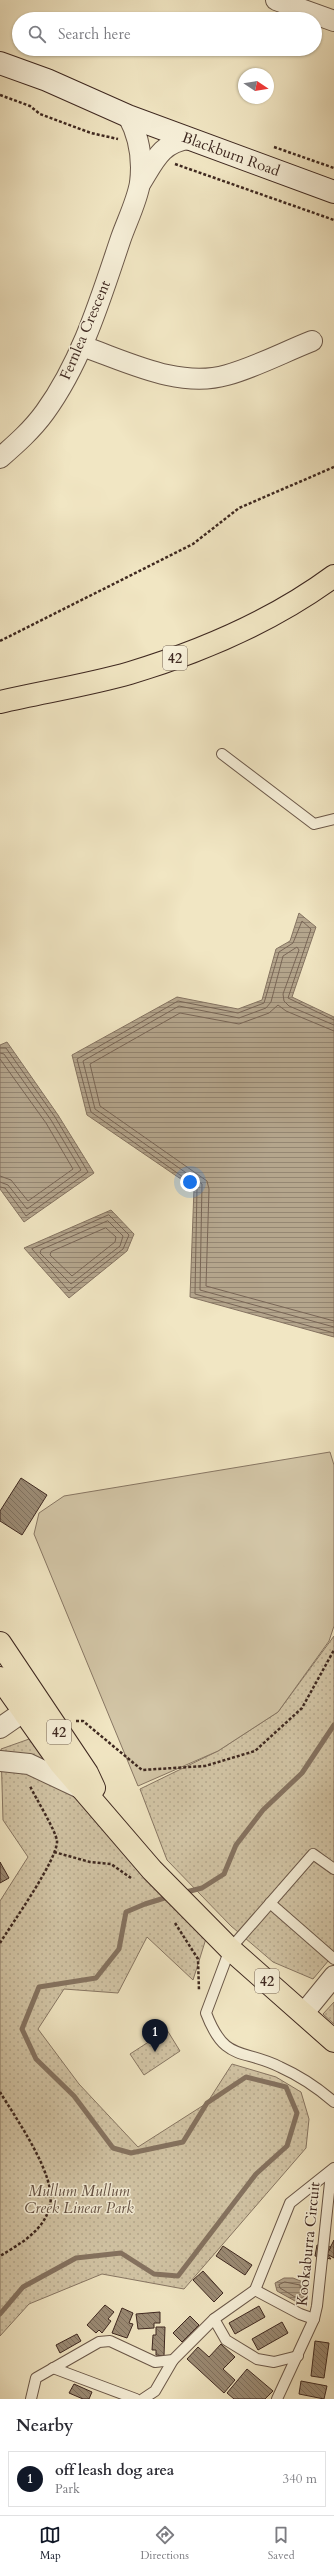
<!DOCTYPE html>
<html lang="en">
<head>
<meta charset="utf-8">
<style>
	body { margin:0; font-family:Cardo,serif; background:#f7f7f7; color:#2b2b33 }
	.compass { position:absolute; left:238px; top:68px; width:36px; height:36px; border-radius:50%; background:#fff; box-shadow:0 1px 3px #0004; rotate:102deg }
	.you { position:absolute; left:190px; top:1182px; width:14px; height:14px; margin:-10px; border:3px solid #fff; border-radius:50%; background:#1a73e8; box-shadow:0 0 0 6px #1a73e833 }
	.badge { display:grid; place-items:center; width:26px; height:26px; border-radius:50%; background:#111827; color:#fff; font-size:13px; font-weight:700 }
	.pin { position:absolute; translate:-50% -33px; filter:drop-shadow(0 1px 2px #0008) }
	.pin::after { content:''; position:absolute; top:21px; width:14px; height:12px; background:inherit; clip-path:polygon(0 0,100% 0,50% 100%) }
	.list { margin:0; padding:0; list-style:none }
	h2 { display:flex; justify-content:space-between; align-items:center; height:52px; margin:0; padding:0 16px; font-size:17px }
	h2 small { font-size:13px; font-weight:400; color:#7c7c81 }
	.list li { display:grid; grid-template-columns:26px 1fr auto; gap:12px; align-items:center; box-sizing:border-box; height:56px; margin:0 8px 8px; padding:0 8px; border:1px solid #e1e1e2; border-radius:0px }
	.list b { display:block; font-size:15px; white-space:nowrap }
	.list p { margin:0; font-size:13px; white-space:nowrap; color:#7c7c81 }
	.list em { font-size:13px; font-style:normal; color:#7c7c81 }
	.icon { flex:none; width:22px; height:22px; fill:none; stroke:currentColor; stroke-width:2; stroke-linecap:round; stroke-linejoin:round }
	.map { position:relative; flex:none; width:334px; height:2399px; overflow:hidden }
	.search { position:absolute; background:#fff; box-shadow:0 1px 3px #0004; left:12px; right:12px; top:12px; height:44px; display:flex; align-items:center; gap:10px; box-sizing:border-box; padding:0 14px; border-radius:22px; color:#7c7c81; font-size:15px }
	.sheet { height:116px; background:#fff }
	nav { display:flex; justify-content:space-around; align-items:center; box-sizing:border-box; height:56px; border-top:1px solid #e1e1e2; background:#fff; font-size:11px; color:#7c7c81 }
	nav a { display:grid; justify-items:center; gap:2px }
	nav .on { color:#111827 }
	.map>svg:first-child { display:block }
	.park { fill:url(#park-dots); stroke:#887764 }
	.garden { fill:#d3c6a7; stroke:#887764 }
	.water { fill:url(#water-rules); stroke:#857361 }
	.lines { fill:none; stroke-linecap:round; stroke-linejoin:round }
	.shore { stroke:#796656; stroke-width:1 }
	.stream { stroke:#857361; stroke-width:5 }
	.building { fill:url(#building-back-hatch); stroke:#3e2820 }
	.lane-casing { stroke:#6b5849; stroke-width:12 }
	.street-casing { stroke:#6b5849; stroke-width:22 }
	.secondary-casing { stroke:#3e2820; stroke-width:24 }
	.primary-casing { stroke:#3e2820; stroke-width:24 }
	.path { stroke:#3e2820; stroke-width:2.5; stroke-dasharray:3 2; stroke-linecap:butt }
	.lane { stroke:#f6efd8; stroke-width:10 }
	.street { stroke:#f6efd8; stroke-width:20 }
	.secondary { stroke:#f6efd8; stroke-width:22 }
	.primary { stroke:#f1e6c3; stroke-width:22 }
	.labels { text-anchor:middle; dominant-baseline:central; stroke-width:3; stroke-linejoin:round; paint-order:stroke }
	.shield { fill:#f6efd8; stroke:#756457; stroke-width:1 }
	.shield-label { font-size:14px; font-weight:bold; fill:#3e2820 }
	.street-label { font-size:15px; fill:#3e2820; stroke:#f6efd8 }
	.park-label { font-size:15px; font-style:italic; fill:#635042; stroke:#f6efd8 }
</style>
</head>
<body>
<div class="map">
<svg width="334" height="2399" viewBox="0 0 334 2399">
	<defs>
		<pattern id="park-dots" width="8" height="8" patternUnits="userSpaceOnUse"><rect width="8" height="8" fill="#d3c6a7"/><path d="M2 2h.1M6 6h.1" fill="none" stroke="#b6aa8f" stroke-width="1.8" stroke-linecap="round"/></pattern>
		<pattern id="water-rules" width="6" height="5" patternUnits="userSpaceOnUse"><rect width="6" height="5" fill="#b4a58c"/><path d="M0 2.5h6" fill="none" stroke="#948672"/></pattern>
		<pattern id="building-back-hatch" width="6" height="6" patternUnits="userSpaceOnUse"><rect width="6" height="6" fill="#9b8b75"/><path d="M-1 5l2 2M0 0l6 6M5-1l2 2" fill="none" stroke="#807260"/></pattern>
	</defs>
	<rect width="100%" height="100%" fill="#f1e6c3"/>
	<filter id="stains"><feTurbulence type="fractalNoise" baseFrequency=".005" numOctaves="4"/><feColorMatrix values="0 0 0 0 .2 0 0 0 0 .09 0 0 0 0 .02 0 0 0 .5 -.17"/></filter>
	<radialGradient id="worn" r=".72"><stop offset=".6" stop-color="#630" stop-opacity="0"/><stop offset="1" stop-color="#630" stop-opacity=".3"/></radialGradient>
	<g class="park">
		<path d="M334,1636v318l-21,25 -40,-17 -42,-36 -64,-66 -27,-71 78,-38 60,-39z"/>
		<path d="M32,1738l177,191 -16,51 -46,-43 -29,56 -54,-4 -26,40 41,55 59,63 69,-44 25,-39 44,13 25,15 8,27 -3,29 -122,141 -82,-15 -73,30 -29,32v-435l28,-44 -25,-37 -2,-71z"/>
		<path d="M334,2002v22l-11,-10z"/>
		<path d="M167,2030l13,21 -36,24 -14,-21z"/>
	</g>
	<path class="garden" d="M330,1452l4,13v161l-5,15 -51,71 -60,39 -80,35 -104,-252 5,-21 25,-17z"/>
	<g class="water">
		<path d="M299,913l17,14 -24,70 42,20v320l-144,-40 4,-109 -107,-73 -15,-60 105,-58 61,12 24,-9 14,-51 14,-8z"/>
		<path d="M7,1042l51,73 36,58 -70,49 -24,-33v-144z"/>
		<path d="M111,1210l23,24 -7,17 -58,47 -45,-50z"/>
		<path d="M284,2278h9l10,4 2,13 -4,5 -6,1 -18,-10 -2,-8z"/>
	</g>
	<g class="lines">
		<g class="shore">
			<path d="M334,1020l-46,-22 23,-69 -9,-8 -9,22 -14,9 -15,51 -26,10 -60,-12 -101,58 14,53 106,75 -2,107 139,39"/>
			<path d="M334,1025l-45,-19 -5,-5 -1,-7 16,-44 -2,-3 -14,9 -12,46 -5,6 -27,10 -60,-12 -96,55 12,48 107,75 -2,106 134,37"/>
			<path d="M334,1031l-48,-20 -8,-6 -9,8 -30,11 -59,-11 -90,51 10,42 107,75 2,8 -3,97 128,35"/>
			<path d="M0,1048h6l49,69 33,55 -62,44 -21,-28 -5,-1"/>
			<path d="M0,1053l4,1 47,66 30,50 -54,39 -19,-24 -8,-3"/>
			<path d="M0,1059l46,64 27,46 -45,32 -17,-21 -11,-4"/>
			<path d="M109,1215l20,20 -6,14 -54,42 -37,-42z"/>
			<path d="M108,1221l15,15 -3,10 -49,38 -31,-31 1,-3z"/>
			<path d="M106,1228l10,9 -1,5 -43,34 -22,-21 1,-3z"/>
			<path d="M285,2282l15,3 1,9 -6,3 -15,-9 -1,-3z"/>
		</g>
		<g class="stream">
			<path d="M182,1893l20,-5 22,-14 12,-29 27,-35 39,-37 32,-48"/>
			<path d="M0,2314l23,-27 53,-29 45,-5 33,21 24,2 78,-102 31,-28 10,-33 -11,-26 -40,-10 -39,26 -24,39 -52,11 -18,-5 -39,-52 -38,-37 -14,-30 17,-42 57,-9 23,-29 7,-37 19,-8 26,-8"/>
		</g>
	</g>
	<g class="building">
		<path d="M21,1478l26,17 -25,40 -22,-14v-10z"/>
		<path d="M0,1862l9,16 -9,5z"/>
		<path d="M334,2240v18l-7,-4z"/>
		<path d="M317,2245l14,2 -4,7 4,5 -16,-3z"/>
		<path d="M223,2246l29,19 -7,10 -29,-19z"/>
		<path d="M203,2271l20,22 -9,9 -21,-22z"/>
		<path d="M105,2305l9,7 -6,7 3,2 -9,12 -3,-3 -3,3 -9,-8z"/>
		<path d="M259,2306l6,11 -30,17 -6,-11z"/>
		<path d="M122,2308l11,5 -4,10 4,1 -6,14 -15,-5z"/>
		<path d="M160,2312v11h-6v5l-16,1 -2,-15z"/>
		<path d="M190,2316l9,9 -17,17 -9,-9z"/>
		<path d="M282,2322l6,11 -30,17 -6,-11z"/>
		<path d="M156,2327h9l-1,29 -8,-1v-5h-4l1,-15h3z"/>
		<path d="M77,2334l4,7 -21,12 -4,-8z"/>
		<path d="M315,2341l14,2 -5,35 -13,-2z"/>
		<path d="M221,2344l14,13 -12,12 12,11 -11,13 -37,-34 11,-12 11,10z"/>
		<path d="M247,2369l26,22 -8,8h-31l-7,-6z"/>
		<path d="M301,2381l26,5 -3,13 -25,-5z"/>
		<path d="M74,2384l18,8 -3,7h-6l-14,-6z"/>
	</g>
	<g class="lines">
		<g class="lane-casing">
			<g id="lane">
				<path d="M222,754l92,70 20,-5"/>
				<path d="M334,1869l-21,-15 -83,95 -24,64c19,50 36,35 74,54 20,9 38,21 54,35"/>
				<path d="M270,1903l64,56"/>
				<path d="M255,2290l45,24 14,5"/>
				<path d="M214,2319l12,21 31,19 17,3 24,-6"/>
				<path d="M53,2368l83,31"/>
				<path d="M31,2399l5,-21 63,-36 11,-1 45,21 18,-2 41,-41 41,-29 35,-87 44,-35"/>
				<path d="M143,2399l12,-8 18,-31"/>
				<path d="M277,2399l37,-80 3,-13 14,-133"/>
			</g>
		</g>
		<g class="street-casing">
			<g id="street">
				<path d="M276,0l58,21"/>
				<path d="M140,184c14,-22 21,-42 49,-45"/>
				<path d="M82,346c44,15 97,43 145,29 29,-8 57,-23 85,-34"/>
				<path d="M0,458c16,-14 32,-28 45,-46 37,-51 56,-115 76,-174 6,-17 16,-37 19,-55 3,-24 0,-45 -12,-67"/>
				<path d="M0,1728l36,-25"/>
				<path d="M0,1761l29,3 53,25"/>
				<path d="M303,2014l31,-38"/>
			</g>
		</g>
		<g class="secondary-casing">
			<path id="secondary" d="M0,63l47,17 81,36 206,76"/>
		</g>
		<g class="primary-casing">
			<g id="primary">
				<path d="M0,702c43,-10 88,-17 130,-29 73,-22 143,-52 204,-97"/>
				<path d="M0,1643l87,130 7,15"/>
				<path d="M0,1678l60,85 92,107 78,79 104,92"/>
			</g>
		</g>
		<g class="path">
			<path d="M0,95l30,11 10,8 51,19 27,6"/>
			<path d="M274,147l60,21"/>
			<path d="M175,164l159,56"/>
			<path d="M0,641l193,-97 46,-36 95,-41"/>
			<path d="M76,1721h7l59,49 63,-4 50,-15 47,-43 32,-58"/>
			<path d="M54,1852l36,10 21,2 20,14"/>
			<path d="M175,1923l23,36 1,32"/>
			<path d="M0,1943c11,-18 58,-84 57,-102 -1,-10 -22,-44 -27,-55"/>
			<path d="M0,2092c15,25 57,84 50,113 -5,25 -30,39 -50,51"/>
		</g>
		<use href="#lane" class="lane"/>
		<use href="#street" class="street"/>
		<use href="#secondary" class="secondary"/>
		<use href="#primary" class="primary"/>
	</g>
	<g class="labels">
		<g class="shield">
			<rect x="163" y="646" width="24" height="24" rx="3"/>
			<rect x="47" y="1720" width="24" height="24" rx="3"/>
			<rect x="255" y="1969" width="24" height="24" rx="3"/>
		</g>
		<g class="shield-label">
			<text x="175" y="658">42</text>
			<text x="59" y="1732">42</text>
			<text x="267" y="1981">42</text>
		</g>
		<g class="street-label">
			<text transform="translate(231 154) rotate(20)">Blackburn Road</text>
			<text transform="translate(85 330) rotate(-67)">Fernlea Crescent</text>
			<text transform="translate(308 2244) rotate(-84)">Kookaburra Circuit</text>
		</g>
		<g class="park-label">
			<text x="79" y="2191">Mullum Mullum<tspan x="79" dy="17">Creek Linear Park</tspan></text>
		</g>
	</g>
	<rect width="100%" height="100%" filter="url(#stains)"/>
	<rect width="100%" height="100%" fill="url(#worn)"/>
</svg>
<svg class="compass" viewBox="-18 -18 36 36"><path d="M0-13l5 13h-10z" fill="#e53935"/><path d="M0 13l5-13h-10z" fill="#7c7c81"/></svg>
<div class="you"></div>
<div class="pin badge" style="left:155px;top:2052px">1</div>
<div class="search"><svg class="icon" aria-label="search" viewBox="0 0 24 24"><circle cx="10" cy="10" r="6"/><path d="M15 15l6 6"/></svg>Search here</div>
</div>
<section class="sheet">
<h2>Nearby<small></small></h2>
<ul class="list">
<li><span class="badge">1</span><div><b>off leash dog area</b><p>Park</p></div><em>340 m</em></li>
</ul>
</section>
<nav>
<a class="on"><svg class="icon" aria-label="map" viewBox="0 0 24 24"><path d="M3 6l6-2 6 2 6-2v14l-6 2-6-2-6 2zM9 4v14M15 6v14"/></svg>Map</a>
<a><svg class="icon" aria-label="directions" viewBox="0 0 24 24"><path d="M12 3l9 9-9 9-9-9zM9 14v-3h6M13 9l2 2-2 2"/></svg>Directions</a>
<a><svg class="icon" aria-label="saved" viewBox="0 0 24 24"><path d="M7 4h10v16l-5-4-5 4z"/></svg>Saved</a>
</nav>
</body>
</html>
